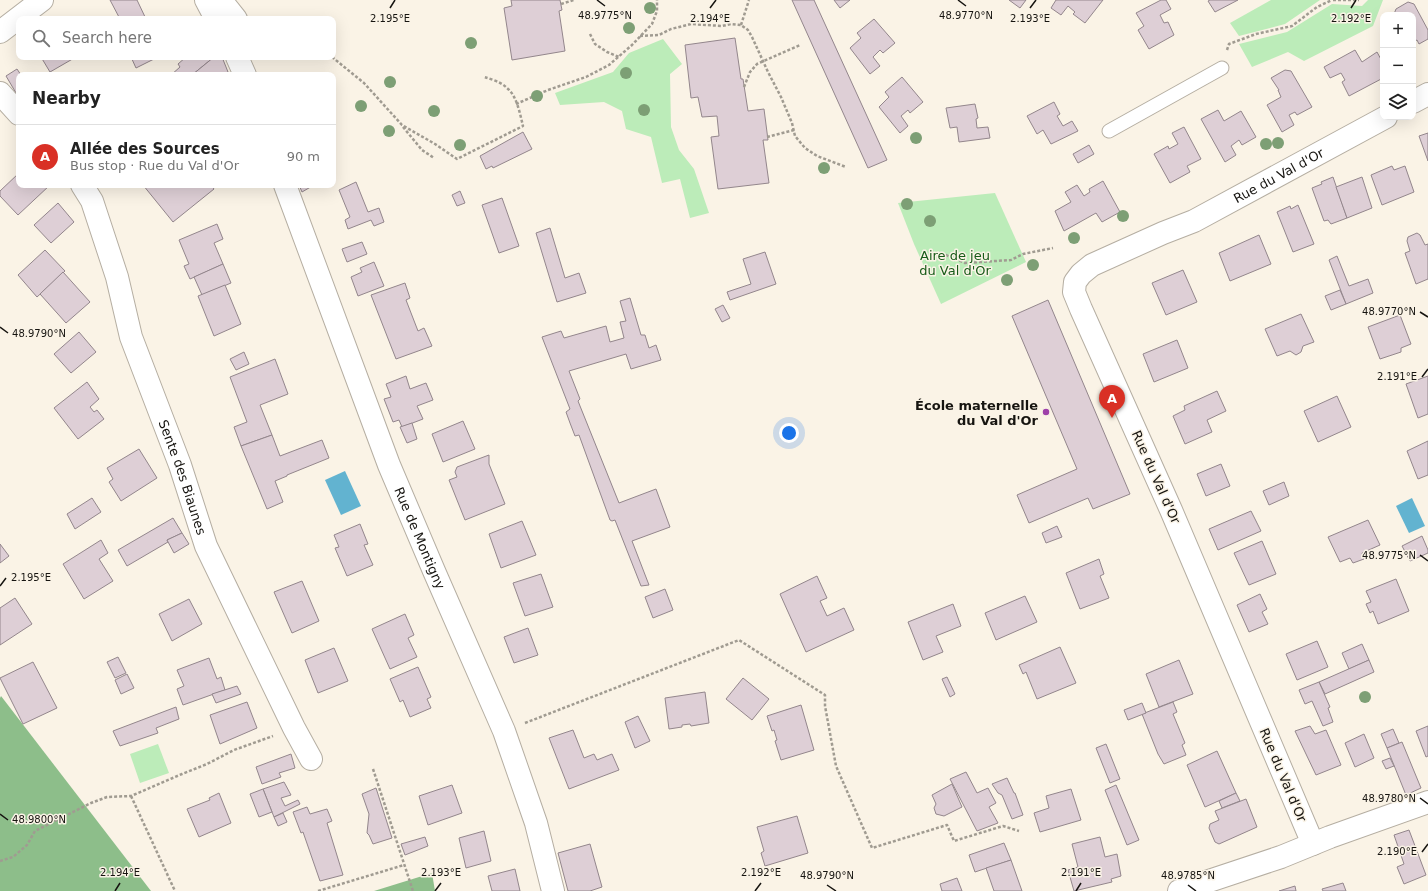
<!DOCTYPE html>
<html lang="en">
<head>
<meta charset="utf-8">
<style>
	body { margin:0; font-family:"DejaVu Sans",sans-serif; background:#f6f6f6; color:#222 }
	.controls { position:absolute; right:12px; top:12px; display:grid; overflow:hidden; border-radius:8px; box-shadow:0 4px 16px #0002 }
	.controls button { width:36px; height:36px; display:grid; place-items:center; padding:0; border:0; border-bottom:1px solid #e0e0e0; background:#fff; color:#222; font:20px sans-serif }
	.you { position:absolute; left:789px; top:433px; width:14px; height:14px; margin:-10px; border:3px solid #fff; border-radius:50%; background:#1a73e8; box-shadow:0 0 0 6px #1a73e833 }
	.badge { display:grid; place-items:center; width:26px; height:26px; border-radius:50%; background:#d93025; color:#fff; font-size:13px; font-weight:700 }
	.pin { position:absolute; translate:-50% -33px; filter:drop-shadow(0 1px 2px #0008) }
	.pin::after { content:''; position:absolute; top:21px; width:14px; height:12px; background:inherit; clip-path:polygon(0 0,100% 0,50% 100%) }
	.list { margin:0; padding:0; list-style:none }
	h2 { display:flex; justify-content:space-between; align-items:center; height:52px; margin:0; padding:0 16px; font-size:17px }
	h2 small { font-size:13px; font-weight:400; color:#767676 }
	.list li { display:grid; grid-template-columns:26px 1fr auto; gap:12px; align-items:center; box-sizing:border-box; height:64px; padding:0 16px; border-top:1px solid #e0e0e0 }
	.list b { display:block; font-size:15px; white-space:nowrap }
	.list p { margin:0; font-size:13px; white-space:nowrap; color:#767676 }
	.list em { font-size:13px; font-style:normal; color:#767676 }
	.icon { flex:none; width:22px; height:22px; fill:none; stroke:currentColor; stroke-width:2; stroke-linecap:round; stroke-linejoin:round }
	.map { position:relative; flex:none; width:1428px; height:891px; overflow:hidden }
	.search { position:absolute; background:#fff; box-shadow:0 4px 16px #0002; left:16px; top:16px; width:320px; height:44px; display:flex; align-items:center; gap:10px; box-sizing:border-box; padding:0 14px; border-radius:8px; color:#767676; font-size:15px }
	.panel { position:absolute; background:#fff; box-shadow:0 4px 16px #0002; left:16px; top:72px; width:320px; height:116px; border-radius:8px }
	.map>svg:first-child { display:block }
	.green { fill:#bcecb9 }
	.forest { fill:#8dbe8a }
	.water { fill:#62b3d0 }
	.building { fill:#decfd6; stroke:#93868c }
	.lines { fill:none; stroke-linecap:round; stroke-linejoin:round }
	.lane-casing { stroke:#b5aea2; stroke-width:15 }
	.street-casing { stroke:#b5aea2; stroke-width:24 }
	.secondary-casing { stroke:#b5aea2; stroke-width:24 }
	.path { stroke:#a09b91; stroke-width:2.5; stroke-dasharray:3 2; stroke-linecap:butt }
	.lane { stroke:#fff; stroke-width:13 }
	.street { stroke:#fff; stroke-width:22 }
	.secondary { stroke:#fff; stroke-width:22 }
	.tree { fill:#7d9f75 }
	.ticks { fill:none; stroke:#161410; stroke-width:1.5 }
	.poi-dot { fill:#9e40a9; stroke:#faf3e6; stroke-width:1.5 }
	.labels { text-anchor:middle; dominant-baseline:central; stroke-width:3; stroke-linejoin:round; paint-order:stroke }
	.street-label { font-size:13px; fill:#161410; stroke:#faf3e6 }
	.park-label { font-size:13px; fill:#175b18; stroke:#faf3e6 }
	.poi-label { font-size:13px; font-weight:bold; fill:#161410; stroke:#faf3e6; text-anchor:end }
	.ticks-label { font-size:10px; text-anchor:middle; fill:#161410; stroke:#faf3e6; stroke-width:3; stroke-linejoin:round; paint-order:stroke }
</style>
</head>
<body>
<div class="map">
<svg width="1428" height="891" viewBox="0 0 1428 891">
	<rect width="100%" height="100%" fill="#faf3e6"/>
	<g class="green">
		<path d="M1271,0h49l-35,24 -46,12 -9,-13z"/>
		<path d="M1368,0h15l-10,26 -69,35 -16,-9 -36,15 -13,-23 48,-12 45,-28 30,2z"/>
		<path d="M663,39l19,25 -12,10 1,53 8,23 15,19 15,44 -19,5 -10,-39 -18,4 -11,-46 -25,-8 -4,-18 -18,-9 -44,3 -5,-12 58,-21 16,-19z"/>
		<path d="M995,193l31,69 -85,42 -27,-60 -16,-41z"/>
		<path d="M158,744l11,29 -29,10 -10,-29z"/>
	</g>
	<g class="forest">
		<path d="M1,696l150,195h-151v-193z"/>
		<path d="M432,873l3,18h-61z"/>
	</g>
	<g class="water">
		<path d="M345,471l16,35 -20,9 -16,-35z"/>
		<path d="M1412,498l13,28 -16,7 -13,-27z"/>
	</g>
	<g class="building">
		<path d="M110,0h27l9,19h-26z"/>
		<path d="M511,0h49l2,10 -3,1 6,40 -53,9 -8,-52 8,-2z"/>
		<path d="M792,0h22l73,160 -19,8z"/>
		<path d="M834,0h16l-10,8z"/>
		<path d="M1009,0h17l-6,8z"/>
		<path d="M1056,0h47l-18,23 -12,-9 2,-2 -7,-6 -7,9 -10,-7z"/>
		<path d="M1161,0h5l5,9 -11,6 4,8 4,-1 6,13 -25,14 -11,-19 6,-4 -8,-13z"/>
		<path d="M1210,0h28l-23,12 -7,-11z"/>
		<path d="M1408,2l6,2 14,26v9l-9,5 -2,-4 -4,2v-27h-18l-1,-1 2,-5z"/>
		<path d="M874,19l21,24 -12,10 -3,-3 -7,7 7,9 -10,8 -20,-26 11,-10 -4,-5z"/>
		<path d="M735,38l6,41h2l5,32 16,-2 4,31h-5l6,43 -51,6 -7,-52 8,-1 -2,-20 -15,1 -4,-20 -7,1 -6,-53z"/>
		<path d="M1355,50l7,12 15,-10 6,11v15l-34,18 -7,-14 3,-2 -4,-7 -11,5 -6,-11z"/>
		<path d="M41,57h35l-26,15z"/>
		<path d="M131,57h22l1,2 -18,9z"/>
		<path d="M186,57h28l-22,18h-21l9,-8 -2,-3z"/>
		<path d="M214,57h8l6,15 -5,3h-31z"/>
		<path d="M17,69l4,6h-2v23l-13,-22z"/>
		<path d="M1285,70l6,1 21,36 -15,8 -2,-3 -6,3 5,10 -12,7 -15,-27 14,-8 -3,-7h1l-8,-12z"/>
		<path d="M902,77l21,25 -13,11 -2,-3 -7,6 7,10 -8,7 -21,-26 10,-10 -4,-5z"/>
		<path d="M1054,102l6,12 -3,2 6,10 9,-5 6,10 -27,13 -8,-14 -6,4 -10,-18z"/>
		<path d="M975,104l3,14 -2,1 1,9 11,-1 2,11 -31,4 -2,-15 -7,1 -4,-20z"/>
		<path d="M1218,110l6,11 17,-10 15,26 -14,8 -3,-5 -8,6 5,9 -11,7 -24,-43z"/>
		<path d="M1184,127l17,32 -14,7 3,6 -20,11 -16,-29 14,-8 1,3 9,-5 -6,-11z"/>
		<path d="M523,132l9,17 -39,19 -1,-2 -6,3 -6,-13z"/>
		<path d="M1428,133v28l-9,-25z"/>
		<path d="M1089,145l5,9 -16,9 -5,-9z"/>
		<path d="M1392,166l2,4 11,-4 9,26 -32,13 -11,-30z"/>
		<path d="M19,173v12h31l-32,30 -18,-19v-5z"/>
		<path d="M1333,177l14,41 -16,6 -3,-4 -4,1 -12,-33 10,-4 -1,-2z"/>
		<path d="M1362,177l10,31 -25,10 -11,-31z"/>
		<path d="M1103,181l17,31 -18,10 -6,-9 -32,18 -9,-20 16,-9 -6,-10 12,-7 7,11 6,-4 -1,-3z"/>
		<path d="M356,182l12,30 11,-4 5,14 -10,4 -3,-6 -23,9 -3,-9 5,-3 -11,-27z"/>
		<path d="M143,185h68l3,4 -41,33z"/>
		<path d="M299,185h15l-12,7z"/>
		<path d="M460,191l5,12 -8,3 -5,-11z"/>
		<path d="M502,198l17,48 -20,7 -17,-48z"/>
		<path d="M58,203l16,19 -23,21 -17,-18z"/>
		<path d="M1298,205l16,39 -21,8 -16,-40 13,-6 1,3z"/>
		<path d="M217,224l6,15 -9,4 9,21 -33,15 -6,-13 5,-2 -10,-24z"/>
		<path d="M550,228l15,50 14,-5 7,20 -29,9 -21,-69z"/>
		<path d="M1417,233l3,2 5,10 3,-1v35l-12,5 -11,-31 5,-2 -3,-10 1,-4z"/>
		<path d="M1259,235l12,29 -41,17 -11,-28z"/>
		<path d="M362,242l5,12 -20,8 -5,-13z"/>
		<path d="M45,250l20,21 -28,26 -19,-22z"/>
		<path d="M765,252l11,32 -46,16 -3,-8 24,-8 -8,-25z"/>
		<path d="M1337,256l12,30 19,-7 5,14 -27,11 -17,-44z"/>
		<path d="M374,262l10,24 -26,10 -7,-19 11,-5 -2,-4z"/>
		<path d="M223,264l8,19 -29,12 -8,-18z"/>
		<path d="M1183,270l14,32 -31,13 -14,-32z"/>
		<path d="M63,272l27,30 -24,21 -26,-29z"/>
		<path d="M405,283l5,15 -4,2 12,31 6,-3 8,18 -36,13 -25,-64z"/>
		<path d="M225,285l16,39 -27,12 -16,-40z"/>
		<path d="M1340,290l6,14 -15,6 -6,-14z"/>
		<path d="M630,298l11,37h4l4,13 7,-3 5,15 -30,9 -5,-15 -57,17 11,28 -2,2 41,102 37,-14 14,38 -38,14 17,44 -8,1 -26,-66 -3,1 -2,-1 -31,-85 -4,1 -5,-13 -4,-11 4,-3 -28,-72 19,-6 3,7 42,-12 4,16 14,-4 -4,-16 6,-1 -6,-20z"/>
		<path d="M1048,300l82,194 -37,15 -5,-11 -59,25 -12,-28 60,-26 -65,-153z"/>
		<path d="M723,305l7,13 -8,4 -7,-13z"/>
		<path d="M1301,314l13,28 -11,4 -2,6 -5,3 -6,-4 -13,5 -12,-27z"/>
		<path d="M1400,315l11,29 -10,4v4l-21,7 -12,-32z"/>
		<path d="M79,332l17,20 -25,21 -17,-19z"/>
		<path d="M1177,340l11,28 -34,14 -11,-28z"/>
		<path d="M244,352l5,12 -13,6 -6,-11z"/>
		<path d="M275,359l13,35 -28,11 12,30 -31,11 -7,-19 13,-5 -17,-45z"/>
		<path d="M406,376l4,13 16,-6 7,17 -16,6 6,13 -21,8 -3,-7 -6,2 -9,-23 7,-2 -5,-13z"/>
		<path d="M1428,376v38l-10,4 -12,-34z"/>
		<path d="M87,382l12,17 -9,8 4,5 3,-2 7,9 -26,20 -24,-31z"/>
		<path d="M1217,391l9,20 -19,9 5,12 -27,12 -12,-28 12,-6 -1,-4z"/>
		<path d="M1337,396l14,31 -33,15 -14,-31z"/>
		<path d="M463,421l12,28 -32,13 -11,-28z"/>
		<path d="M412,423l5,16 -10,4 -7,-16z"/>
		<path d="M272,435l8,21 42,-16 7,18 -42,17v1l-12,5 8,21 -16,7 -26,-63z"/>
		<path d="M1428,441v34l-10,4 -11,-28z"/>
		<path d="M139,449l18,29 -36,23 -12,-19 4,-3 -6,-11z"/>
		<path d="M489,455v9l16,40 -40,16 -16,-40 8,-3 -2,-5 2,-5z"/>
		<path d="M1221,464l9,22 -24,10 -9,-22z"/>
		<path d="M1284,482l5,14 -20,9 -6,-14z"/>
		<path d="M92,498l9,14 -26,17 -8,-15z"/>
		<path d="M1251,511l10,20 -43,19 -9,-21z"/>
		<path d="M173,518l9,15 -15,7 1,2 -41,24 -9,-16z"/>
		<path d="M1368,520l12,25 -18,8 2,6 -11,4 -3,-5 -10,4 -12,-25z"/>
		<path d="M522,521l14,34 -35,13 -12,-34z"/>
		<path d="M360,524l8,20 -4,1 9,20 -26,11 -12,-28 4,-1 -5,-12z"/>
		<path d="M1057,526l5,11 -16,6 -4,-10z"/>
		<path d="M182,533l7,11 -15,9 -7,-13z"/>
		<path d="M1422,536l6,14v3l-18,8 -8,-15z"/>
		<path d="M101,540l7,13 -9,6 14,22 -29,18 -21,-35z"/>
		<path d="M1262,541l14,33 -27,11 -15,-32z"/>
		<path d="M0,544l9,12 -9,7z"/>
		<path d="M1099,559l5,15 -4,2 9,22 -29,11 -14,-36z"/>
		<path d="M541,574l12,33 -28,9 -12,-33z"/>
		<path d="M817,576l10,22 -7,3 7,15 17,-8 10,22 -48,22 -26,-58z"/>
		<path d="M1396,579l13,32 -31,13 -5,-13 -3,2 -4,-9 5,-2 -5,-11z"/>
		<path d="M302,581l17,40 -27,12 -18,-41z"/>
		<path d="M665,589l8,21 -20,8 -8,-21z"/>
		<path d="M1260,594l7,15 -5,3 6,12 -19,8 -12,-27z"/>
		<path d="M1025,596l12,26 -41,18 -11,-27z"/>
		<path d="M15,598l17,26 -32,21v-37z"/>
		<path d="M189,599l13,25 -30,17 -13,-27z"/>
		<path d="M953,604l8,22 -25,10 7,16 -20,8 -15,-38z"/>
		<path d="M405,614l9,21 -6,3 9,19 -27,12 -18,-40z"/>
		<path d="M528,628l10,27 -24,8 -10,-26z"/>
		<path d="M1317,641l11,26 -31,13 -11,-26z"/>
		<path d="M1362,644l7,16 -20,9 -7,-16z"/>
		<path d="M1060,647l16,36 -39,16 -11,-27 -3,2 -4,-9z"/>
		<path d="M334,648l14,33 -30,12 -13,-33z"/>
		<path d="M118,657l8,16 -11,5 -8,-16z"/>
		<path d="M209,658l8,21 4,-2 4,13 -42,15 -6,-16 7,-3 -7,-16z"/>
		<path d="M1179,660l14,34 -34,13 -13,-33z"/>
		<path d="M1369,660l5,12 -49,22 -6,-12z"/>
		<path d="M33,662l24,46 -34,16 -23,-46z"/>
		<path d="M418,667l13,30 -4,2 4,9 -21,9 -7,-17 -3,2 -10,-23z"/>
		<path d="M127,674l7,14 -13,6 -6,-14z"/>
		<path d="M947,677l8,17 -5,3 -8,-18z"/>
		<path d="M743,678l26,21 -17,21 -26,-21z"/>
		<path d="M1319,682l11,25 -2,1 5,14 -10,4 -11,-25 -7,3 -6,-14z"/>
		<path d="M237,686l4,8 -25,9 -4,-9z"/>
		<path d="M705,692l4,31 -18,3 -1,-2 -8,1v2l-13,2 -4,-31z"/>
		<path d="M247,702l10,26 -37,16 -10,-29z"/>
		<path d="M1173,702l4,10 -4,2 12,29 -3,2 4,10 -22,9 -6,-10 -16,-40z"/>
		<path d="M1142,703l4,10 -18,7 -4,-10z"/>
		<path d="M801,705l13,45 -33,10 -6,-19 2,-1 -3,-10 -2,1 -5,-15z"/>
		<path d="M176,707l3,12 -23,9 2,5 -38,13 -7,-15z"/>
		<path d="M638,716l12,25 -15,7 -10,-26z"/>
		<path d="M1310,726l5,8 11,-4 15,35 -25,10 -21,-44z"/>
		<path d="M1428,726v30l-2,1 -10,-26z"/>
		<path d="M1393,729l6,14 -12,5 -6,-14z"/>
		<path d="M573,730l11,28 10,-4 3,6 15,-6 7,16 -50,19 -20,-51z"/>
		<path d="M1364,734l10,24 -19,9 -10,-24z"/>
		<path d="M1402,742l19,46 -15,7 -19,-47z"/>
		<path d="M1106,744l14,35 -10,4 -14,-35z"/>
		<path d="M1217,751l19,42 -31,14 -18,-42z"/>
		<path d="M291,754l4,14 -16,5 2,4 -19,7 -6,-17z"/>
		<path d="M1390,758l4,8 -8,3 -4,-8z"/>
		<path d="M966,772l11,21 11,-5 8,15 -7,4 9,16 -21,8 -27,-52z"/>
		<path d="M1007,778l7,15h1l8,22 -11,4 -10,-24 -4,-2 -6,-9z"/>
		<path d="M284,782l7,13 -10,3 4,8 13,-6 2,4 -26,13 -11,-28z"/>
		<path d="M952,784l10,23 -18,9 -8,-2 -2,-6 2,-4 -4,-9z"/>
		<path d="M452,785l10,28 -34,12 -9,-29z"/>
		<path d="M1116,785l23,55 -12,5 -22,-55z"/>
		<path d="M376,788l16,50 -19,6 -4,-9 -2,-2 2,-19 -7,-20z"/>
		<path d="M263,789l9,23 -13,5 -9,-23z"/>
		<path d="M1071,789l10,31 -41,12 -6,-19 15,-5 -3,-12z"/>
		<path d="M219,793l12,30 -32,14 -12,-28 23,-9 -1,-2z"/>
		<path d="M1236,793l4,8 -18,7 -3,-7z"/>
		<path d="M1246,799l11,28 -38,17 -4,-2 -6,-14 1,-4 9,-4 -4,-9z"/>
		<path d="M307,807l3,7 17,-5 5,12 -5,2 16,52 -23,6 -17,-49 -2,1 -8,-21z"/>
		<path d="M283,813l4,9 -9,4 -4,-9z"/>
		<path d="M797,816l11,37 -43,13 -4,-13 3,-2 -7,-24z"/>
		<path d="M1409,830l17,45 -22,9 -7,-17 7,-3 -10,-29z"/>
		<path d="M484,831l7,30 -25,7 -7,-30z"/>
		<path d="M425,837l3,9 -23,9 -4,-11z"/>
		<path d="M1100,837l5,20 12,-3 4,22 -10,3 1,3 -38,9 -6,-21 10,-3 -6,-23z"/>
		<path d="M1004,843l7,17 -36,12 -6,-17z"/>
		<path d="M590,844l12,43 -12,4h-22l-10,-38z"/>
		<path d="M1011,860l11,31h-28l-8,-23z"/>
		<path d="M515,869l5,22h-28l-4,-15z"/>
		<path d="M957,878l5,13h-20l-2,-7z"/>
		<path d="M1343,883l3,8h-23l-1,-2z"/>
		<path d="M1295,886l1,5h-17z"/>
	</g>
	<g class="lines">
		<g class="lane-casing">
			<path id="lane" d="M1109,131l113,-63"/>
		</g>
		<g class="street-casing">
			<g id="street">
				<path d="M218,0l6,4 12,15"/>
				<path d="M0,32l42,-32"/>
				<path d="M0,93l19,21"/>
				<path d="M1413,102l15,-8"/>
				<path id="s1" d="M82,185l10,16 25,76 14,60 49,128 26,81 88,182 17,31"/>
				<path id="s2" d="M1313,844l-142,-334 -90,-201 -7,-17 1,-10 6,-8 11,-9 71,-32 31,-12 192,-104"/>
				<path d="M1179,891l102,-34 49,-20 98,-35"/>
			</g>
		</g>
		<g class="secondary-casing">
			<g id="secondary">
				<path d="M206,0l10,19"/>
				<path d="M237,57l8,18"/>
				<path id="s3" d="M285,185l104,280 45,106 70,160 32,92 17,68"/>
			</g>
		</g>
		<g class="path">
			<path d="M1333,0h26"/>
			<path d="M561,4l13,-4"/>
			<path d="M741,25l8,-25"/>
			<path d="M590,34l5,10 12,8 12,5"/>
			<path d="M640,36l19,-1 12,-6 20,-5 31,2 9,-2 10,1 7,5 4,7 16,35 13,25 11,26 3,13 10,12 12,8 29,11"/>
			<path d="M1227,50l2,-6 27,-10 36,-8 25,-19 15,-7"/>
			<path d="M332,57l32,26 38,42 33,19 22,15 66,-33c-3,-12 -6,-30 -16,-38 -6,-6 -16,-9 -23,-11"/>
			<path d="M744,87l6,-15 7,-8 43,-19"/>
			<path d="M516,104l32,-14 38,-13 23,-12 23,-20 20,-21 5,-13v-11"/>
			<path d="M403,127l19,23 12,8"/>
			<path d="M767,137l27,-7"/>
			<path d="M941,253l24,10 46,-3 12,-6 30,-6"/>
			<path d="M525,723l214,-83 86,55v11l11,60 36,82 75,-23 7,16 49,-15 16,5"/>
			<path d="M373,769l40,122"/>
			<path d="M131,796l44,95"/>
			<path d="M0,861l13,-4 14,-12 8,-14 56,-28 16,-6 24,-1 51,-22 25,-10 27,-14 39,-14"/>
			<path d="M318,891l86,-26"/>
		</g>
		<use href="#lane" class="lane"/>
		<use href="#street" class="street"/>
		<use href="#secondary" class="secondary"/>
	</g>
	<g class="tree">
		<circle cx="650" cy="8" r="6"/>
		<circle cx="629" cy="28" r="6"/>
		<circle cx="471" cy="43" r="6"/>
		<circle cx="626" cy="73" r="6"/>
		<circle cx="390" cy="82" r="6"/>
		<circle cx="537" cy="96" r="6"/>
		<circle cx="361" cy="106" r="6"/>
		<circle cx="644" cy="110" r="6"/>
		<circle cx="434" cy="111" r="6"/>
		<circle cx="389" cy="131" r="6"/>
		<circle cx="916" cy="138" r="6"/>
		<circle cx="1278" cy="143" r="6"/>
		<circle cx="1266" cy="144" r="6"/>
		<circle cx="460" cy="145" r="6"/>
		<circle cx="824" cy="168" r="6"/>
		<circle cx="907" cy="204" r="6"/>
		<circle cx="1123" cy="216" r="6"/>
		<circle cx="930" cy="221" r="6"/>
		<circle cx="1074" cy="238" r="6"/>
		<circle cx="1033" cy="265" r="6"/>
		<circle cx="1007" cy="280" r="6"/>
		<circle cx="1365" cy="697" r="6"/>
	</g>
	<path class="ticks" d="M597,0l8,6M958,0l8,6M390,8l5,-8M710,8l6,-8M1030,8l6,-8M1351,8l5,-8M1420,312l8,5M0,327l8,6M1422,377l6,-8M1420,555l8,6M0,586l6,-8M1420,798l8,6M0,814l8,6M1422,852l6,-8M827,885l9,6M1188,885l8,6M115,891l5,-8M435,891l6,-8M755,891l6,-8M1076,891l5,-8"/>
	<circle class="poi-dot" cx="1046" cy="412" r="4"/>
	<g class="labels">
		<g class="street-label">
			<text stroke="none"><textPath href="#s2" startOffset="843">Rue du Val d'Or</textPath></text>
			<text stroke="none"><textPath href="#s1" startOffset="310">Sente des Biaunes</textPath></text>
			<text transform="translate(1156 477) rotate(66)">Rue du Val d'Or</text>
			<text stroke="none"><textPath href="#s3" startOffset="378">Rue de Montigny</textPath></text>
			<text transform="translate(1283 775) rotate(67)">Rue du Val d'Or</text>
		</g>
		<g class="park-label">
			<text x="955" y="255">Aire de jeu<tspan x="955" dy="15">du Val d'Or</tspan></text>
		</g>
		<g class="poi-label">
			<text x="1038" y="405">École maternelle<tspan x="1038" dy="15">du Val d'Or</tspan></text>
		</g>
	</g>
	<g class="ticks-label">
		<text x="605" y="19">48.9775°N</text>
		<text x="966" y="19">48.9770°N</text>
		<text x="390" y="22">2.195°E</text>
		<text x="710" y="22">2.194°E</text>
		<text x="1030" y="22">2.193°E</text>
		<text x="1351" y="22">2.192°E</text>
		<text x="1389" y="315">48.9770°N</text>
		<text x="39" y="337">48.9790°N</text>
		<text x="1397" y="380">2.191°E</text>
		<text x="1389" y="559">48.9775°N</text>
		<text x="31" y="581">2.195°E</text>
		<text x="1389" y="802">48.9780°N</text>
		<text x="39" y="823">48.9800°N</text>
		<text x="1397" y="855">2.190°E</text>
		<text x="120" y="876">2.194°E</text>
		<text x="441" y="876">2.193°E</text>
		<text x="761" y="876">2.192°E</text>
		<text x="1081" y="876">2.191°E</text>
		<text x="827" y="879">48.9790°N</text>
		<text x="1188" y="879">48.9785°N</text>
	</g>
</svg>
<div class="controls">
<button>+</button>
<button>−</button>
<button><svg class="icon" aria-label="layers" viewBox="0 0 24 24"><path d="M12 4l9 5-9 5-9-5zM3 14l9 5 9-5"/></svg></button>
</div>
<div class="you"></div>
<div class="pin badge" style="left:1112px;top:418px">A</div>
<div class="search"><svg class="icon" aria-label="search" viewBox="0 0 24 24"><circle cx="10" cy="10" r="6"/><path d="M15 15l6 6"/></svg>Search here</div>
<section class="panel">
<h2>Nearby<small></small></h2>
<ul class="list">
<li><span class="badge">A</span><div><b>Allée des Sources</b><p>Bus stop · Rue du Val d'Or</p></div><em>90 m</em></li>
</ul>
</section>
</div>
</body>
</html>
